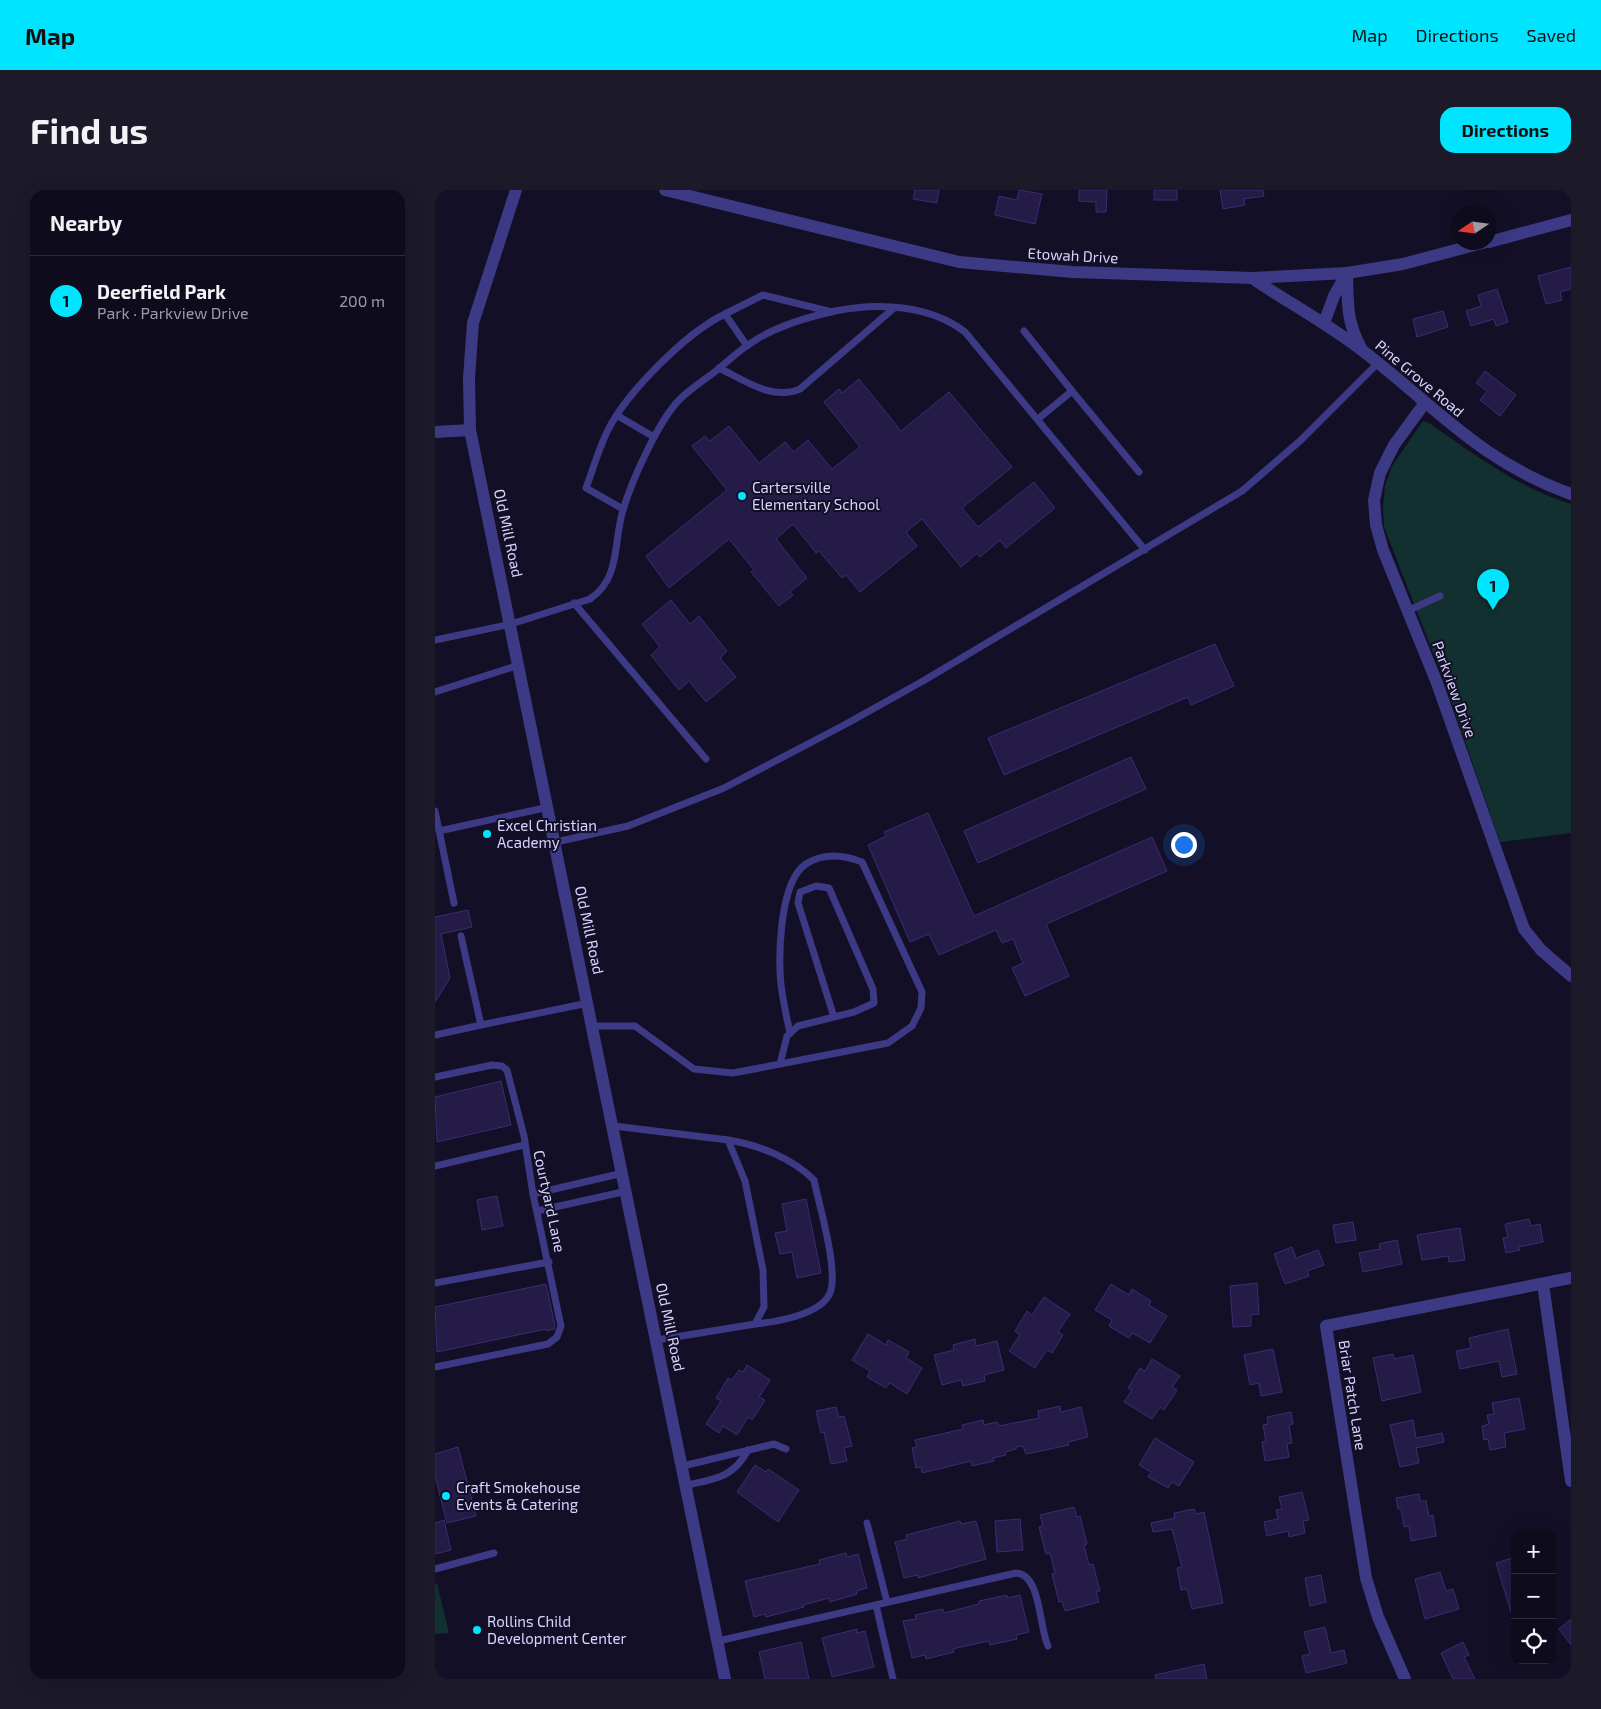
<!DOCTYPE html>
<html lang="en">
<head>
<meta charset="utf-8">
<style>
	body { margin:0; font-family:"Exo 2",sans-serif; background:#1c1929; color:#f1f3f6 }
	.controls { position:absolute; right:15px; bottom:15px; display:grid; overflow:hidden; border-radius:10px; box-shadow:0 5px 20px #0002 }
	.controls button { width:45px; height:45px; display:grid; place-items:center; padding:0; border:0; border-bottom:1px solid #2e2b3b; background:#0e0b1c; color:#f1f3f6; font:25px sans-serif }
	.compass { position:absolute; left:1016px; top:15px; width:45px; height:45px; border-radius:50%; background:#0e0b1c; box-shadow:0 5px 20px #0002; rotate:257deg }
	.you { position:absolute; left:748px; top:654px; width:18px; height:18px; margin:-12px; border:4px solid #fff; border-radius:50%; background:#1a73e8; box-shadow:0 0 0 8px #1a73e833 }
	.badge { display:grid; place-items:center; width:32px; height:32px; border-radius:50%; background:#00e5ff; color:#111; font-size:16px; font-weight:700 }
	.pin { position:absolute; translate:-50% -41px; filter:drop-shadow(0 1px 2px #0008) }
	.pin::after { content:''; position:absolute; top:26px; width:18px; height:15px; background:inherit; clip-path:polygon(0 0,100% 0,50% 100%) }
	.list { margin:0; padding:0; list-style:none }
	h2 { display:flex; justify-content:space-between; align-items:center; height:65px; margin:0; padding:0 20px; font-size:21px }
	h2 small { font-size:16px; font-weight:400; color:#9b9ba3 }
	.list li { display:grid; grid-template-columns:32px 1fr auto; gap:15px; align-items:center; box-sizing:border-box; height:90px; padding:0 20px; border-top:1px solid #2e2b3b }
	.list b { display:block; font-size:19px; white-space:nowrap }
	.list p { margin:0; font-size:16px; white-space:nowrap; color:#9b9ba3 }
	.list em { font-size:16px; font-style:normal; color:#9b9ba3 }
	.icon { flex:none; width:28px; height:28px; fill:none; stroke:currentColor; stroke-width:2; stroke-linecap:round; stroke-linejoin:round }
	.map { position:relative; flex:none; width:1136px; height:1489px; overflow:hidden; border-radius:15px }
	header { display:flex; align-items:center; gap:30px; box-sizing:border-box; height:70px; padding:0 25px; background:#00e5ff; color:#111 }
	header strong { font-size:24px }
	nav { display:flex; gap:28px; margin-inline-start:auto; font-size:18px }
	.intro { display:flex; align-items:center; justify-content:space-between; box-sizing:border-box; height:120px; padding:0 30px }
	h1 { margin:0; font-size:35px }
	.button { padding:12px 22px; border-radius:15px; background:#00e5ff; color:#111; font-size:18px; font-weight:700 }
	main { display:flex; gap:30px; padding:0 30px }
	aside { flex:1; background:#0e0b1c; border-radius:15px; box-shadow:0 5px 20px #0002 }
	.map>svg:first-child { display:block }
	.green { fill:#12302f }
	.building { fill:#241b47; stroke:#3b2d73 }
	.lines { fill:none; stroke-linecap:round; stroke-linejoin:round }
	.service { stroke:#3d3a85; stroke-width:7 }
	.minor { stroke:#3d3a85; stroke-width:12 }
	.tertiary { stroke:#3d3a85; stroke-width:12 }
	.poi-dot { fill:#00e5ff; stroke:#130f26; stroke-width:2 }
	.labels { text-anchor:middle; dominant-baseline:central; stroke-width:4; stroke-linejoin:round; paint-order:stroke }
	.street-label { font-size:15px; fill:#d9d4ff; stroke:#130f26 }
	.poi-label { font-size:15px; fill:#d9d4ff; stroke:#130f26; text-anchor:start }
</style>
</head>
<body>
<header>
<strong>Map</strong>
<nav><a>Map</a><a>Directions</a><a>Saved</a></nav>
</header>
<div class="intro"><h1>Find us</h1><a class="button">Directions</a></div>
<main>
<aside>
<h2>Nearby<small></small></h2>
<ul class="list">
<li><span class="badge">1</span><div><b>Deerfield Park</b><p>Park · Parkview Drive</p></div><em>200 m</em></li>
</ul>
</aside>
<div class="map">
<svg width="1136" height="1489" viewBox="0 0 1136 1489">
	<rect width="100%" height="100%" fill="#130f26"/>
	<g class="green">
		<path d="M988,231l6,2c45,31 89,65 142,81v329l-71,9 -57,-164 -59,-151 -1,-19 2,-22 7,-20z"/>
		<path d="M2,1393l12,50 -14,1v-50z"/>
	</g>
	<g class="building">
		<path d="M480,0h24l-2,13 -24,-4z"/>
		<path d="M584,0l23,4 -7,30 -40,-9 4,-19 18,4z"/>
		<path d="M644,0h28l-1,22h-10v-10l-17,-1z"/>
		<rect x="719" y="0" width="23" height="10"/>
		<path d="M785,0h43l1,6 -20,3 1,6 -22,4z"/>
		<path d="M1136,77v22l-11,3 2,8 -16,4 -8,-28z"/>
		<path d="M1062,99l11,33 -12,4 -2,-7 -23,7 -5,-15 15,-5 -3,-11z"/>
		<path d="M1008,121l5,16 -31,10 -4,-18z"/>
		<path d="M1050,181l31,24 -16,21 -20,-16 7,-9 -11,-8z"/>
		<path d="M424,189l42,52 48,-39 63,75 -50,41 16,19 56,-45 21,26 -49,40 -6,-8 -20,17 -3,-4 -16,14 -39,-48 -16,13 11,14 -57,46 -14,-17 -4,3 -23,-27 -3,2 -23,-29 -17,15 31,39 -17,14 3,3 -14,11 -28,-34 3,-2 -25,-31 -60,49 -23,-32 81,-66 -35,-44 13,-10 5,5 19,-15 30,37 26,-21 9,10 14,-12 24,29 28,-22 -36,-45 15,-13 3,4z"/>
		<path d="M236,410l19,24 9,-8 28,35 -7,7 16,19 -30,25 -17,-21 -10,9 -28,-35 9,-8 -18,-23z"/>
		<path d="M780,454l19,42 -43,19 -3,-8 -184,78 -16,-37z"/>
		<path d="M696,567l15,32 -168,74 -14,-32z"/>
		<path d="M493,623l46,103 178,-79 15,34 -121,53 23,52 -44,20 -13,-28 11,-5 -10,-24 -11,4 -6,-13 -57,25 -10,-21 -19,8 -42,-97 18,-9 -2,-4z"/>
		<path d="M33,720l4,17 -31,7 9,44 -15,24v-85z"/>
		<path d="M66,891l10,44 -74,17 -2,-45z"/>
		<path d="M62,1006l6,30 -21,4 -5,-30z"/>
		<path d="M371,1009l15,74 -24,5 -5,-26 -12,2 -5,-21 12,-2 -5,-27z"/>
		<path d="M1094,1029l2,7 9,-2 3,18 -24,5 1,3 -14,3 -3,-15 5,-1 -3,-13z"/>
		<path d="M918,1032l3,18 -20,3 -3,-18z"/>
		<path d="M1025,1038l5,32 -16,2 -1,-6 -26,4 -5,-25z"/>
		<path d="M962,1050l5,24 -39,8 -4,-19 21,-4 -1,-5z"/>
		<path d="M857,1057l4,11 22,-8 6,15 -17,6 2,5 -24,8 -11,-30z"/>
		<path d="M822,1093l2,31 -8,1v11l-18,1 -3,-41z"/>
		<path d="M111,1094l9,42 -1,3 -8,2v-2l-109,23 -2,-45z"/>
		<path d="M676,1094l18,11 3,-6 19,12 -2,4 18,11 -17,27 -18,-10 -3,5 -20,-12 3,-6 -17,-10z"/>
		<path d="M609,1107l26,17 -12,18 5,3 -11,18 -5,-3 -12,18 -26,-17 11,-16 -5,-4 12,-20 5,4z"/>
		<path d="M1073,1139l9,45 -15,3 -3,-16 -39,8 -4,-18 15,-3 -2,-10z"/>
		<path d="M433,1144l18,11 2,-5 21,12 -3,6 16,10 -15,26 -17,-11 -4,5 -19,-11 3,-6 -18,-11z"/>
		<path d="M540,1149l1,7 21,-5 7,29 -20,5 1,6 -22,5 -2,-6 -19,5 -8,-30 20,-5 -1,-5z"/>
		<path d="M838,1159l9,43 -21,4 -2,-13 -9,2 -6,-30z"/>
		<path d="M958,1164l1,5 19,-4 8,37 -39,9 -9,-43z"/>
		<path d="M717,1169l28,17 -8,11 5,3 -13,20 -4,-3 -8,12 -28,-17 8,-12 -4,-2 12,-20 5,3z"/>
		<path d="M312,1175l23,15 -11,17 6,3 -13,20 -4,-3 -11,18 -14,-9 -4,7 -13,-9 15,-23 -5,-3 12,-20 4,2 7,-10 4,2z"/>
		<path d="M1084,1208l6,31 -21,4 2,14 -16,3 -2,-11 -4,1 -2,-14 7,-2 -2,-9 7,-1 -2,-11z"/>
		<path d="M625,1216l1,6 20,-5 7,30 -20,5 1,3 -43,9 -3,-8 -7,1v2l-11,3 1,3 -13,3 1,3 -22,5 -1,-5 -49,12 -1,-6 -5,1 -4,-20 5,-1 -2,-7 48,-11 -1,-4 21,-5 1,5 13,-3 2,4 40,-8 -1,-7z"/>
		<path d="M401,1217l3,10 5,-1 8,30 -8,2 3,13 -16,3 -7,-32 -3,1 -5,-22z"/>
		<path d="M856,1222l2,12 -4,1 3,18 -5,1 2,13 -24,4 -3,-19 4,-1 -3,-16 5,-1 -1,-7z"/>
		<path d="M978,1230l3,18 26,-5 2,9 -28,6 3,15 -19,4 -10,-42z"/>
		<path d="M720,1248l39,24 -15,24 -7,-4 -4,6 -20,-11 3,-5 -12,-7z"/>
		<path d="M23,1257l18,69 -29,7 -12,-47v-22z"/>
		<path d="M320,1275l11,7 2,-3 31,21 -21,32 -41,-30z"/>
		<path d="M867,1302l7,28 -6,1 2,12 -16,4 -1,-6 -21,5 -3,-14 14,-3 -2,-9 6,-1 -3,-12z"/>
		<path d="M984,1304l1,7h6l3,15 4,-1 3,21 -25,5 -2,-15 -5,1 -3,-18h-3l-2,-11z"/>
		<path d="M639,1317l3,10 3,-1 7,28 -3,1 5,20 4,-1 7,27 -4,1 3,10 -34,9 -3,-10 -3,1 -7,-28 3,-1 -5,-20 -4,1 -7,-27 4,-1 -3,-11z"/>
		<path d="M759,1319l2,5 8,-2 19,91 -31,6 -5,-20 -6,1 -4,-22 5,-1 -10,-38 -19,3 -2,-9 24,-5 -1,-5z"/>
		<path d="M585,1329l3,31 -26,2 -2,-31z"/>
		<path d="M9,1330l7,30 -16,4v-31z"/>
		<path d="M525,1331l1,3 15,-3 10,38 -68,19v-3l-14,3 -9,-36 12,-3 -1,-4z"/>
		<path d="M411,1363l1,4 11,-3 9,34 -11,3 1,3 -27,8 -1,-4 -26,7 1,2 -38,10 -1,-3 -11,3 -9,-36 75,-17 -1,-4z"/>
		<path d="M1080,1367v58h-3l-16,-52z"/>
		<path d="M1005,1382l6,19 7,-2 6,20 -34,10 -10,-40z"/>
		<path d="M886,1385l5,27 -16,4 -5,-28z"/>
		<path d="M572,1405v3l13,-3 9,37 -13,3 1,4 -27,6 -1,-4 -24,5 -12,3 1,3 -28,7 -1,-4 -13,3 -9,-37 13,-2 -1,-4 28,-6 1,4 35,-9v-3z"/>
		<path d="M1136,1429v26l-12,-16z"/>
		<path d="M890,1437l6,26 13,-3 3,13 -41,10 -4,-17 8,-2 -6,-22z"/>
		<path d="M422,1439v4l8,-2 9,36 -42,10 -10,-39z"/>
		<path d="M366,1452l8,37h-44l-6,-27z"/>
		<path d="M1028,1452l6,13 -5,2 11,22h-22l-12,-26z"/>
		<path d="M769,1474l3,15h-51l-1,-4z"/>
	</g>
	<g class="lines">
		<g class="service">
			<path d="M290,124l38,-19 69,17"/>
			<path d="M589,141l48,60"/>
			<path d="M284,178c25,12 53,33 81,21l94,-81"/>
			<path d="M183,226l36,21"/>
			<path d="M603,229l34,-28 67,81"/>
			<path d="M188,319l-37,-21c7,-19 13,-40 22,-58 19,-38 79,-98 117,-116l22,32"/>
			<path d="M139,413l132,156"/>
			<path d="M972,421l33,-15"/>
			<path d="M0,450l76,-16 79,-25c31,-21 23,-56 33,-89 9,-30 35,-88 56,-110 10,-10 22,-18 33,-26 14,-11 27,-24 42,-33 23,-15 54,-24 81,-30 43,-9 95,-6 130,21l180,218"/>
			<path d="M0,502l84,-27"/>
			<path d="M0,621l19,92"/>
			<path d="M4,641l110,-24"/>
			<path d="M121,652l72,-16 96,-38 122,-64 77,-43 319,-190 59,-51 77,-77"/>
			<path d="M26,746l20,89 107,-22"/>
			<path d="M158,836h42l59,43 39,4 47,-9 7,-28 11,-10 56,-14 20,-9 -1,-14 -44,-101 -13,-2 -16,6 -2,11 36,114"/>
			<path d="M0,845l46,-10"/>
			<path d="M345,874l108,-21 24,-17 9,-18 1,-16 -60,-130c-18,-7 -39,-9 -56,2 -27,17 -29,99 -24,128 2,13 5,27 8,41"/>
			<path d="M0,887l57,-12 10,1 5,4 17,66 9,58 28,132 -4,11 -9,7 -113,23"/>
			<path d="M179,936l114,14 17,41 18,89 1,37 -9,17 -98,16"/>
			<path d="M293,950c31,5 64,18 86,40 5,25 25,91 16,113 -9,22 -55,29 -75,31"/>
			<path d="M0,976l89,-21"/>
			<path d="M98,1004l90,-21"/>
			<path d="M102,1021l90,-20"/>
			<path d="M0,1093l114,-21"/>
			<path d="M248,1276l91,-22 12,5"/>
			<path d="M252,1295c28,-6 46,-7 61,-35"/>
			<path d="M432,1333l20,79"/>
			<path d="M0,1379l59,-16"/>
			<path d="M441,1415l17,74"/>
			<path d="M283,1451l298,-68c25,1 23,54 32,73"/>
		</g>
		<g class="minor">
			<path d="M989,214l-30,41 -14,28 -6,27 2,25 7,25 54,133 87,246 17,21 30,26"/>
			<path d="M0,242l35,-2"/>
			<path d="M1108,1094l28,197"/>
			<path d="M970,1489l-27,-62 -12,-39 -40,-252 245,-48"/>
		</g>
		<g class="tertiary">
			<path d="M81,0l-43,133 -4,55 1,52 255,1249"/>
			<path d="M230,0l294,72 114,10 179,6 95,-5 56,-9 83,-22"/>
			<path d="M1054,52l82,-22"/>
			<path d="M912,83c1,31 -1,47 14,75"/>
			<path d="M817,88c37,25 76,46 111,73 72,55 118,111 208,143"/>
			<path d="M889,133l10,-27 13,-23"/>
		</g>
	</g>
	<g class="poi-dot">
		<circle cx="307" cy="306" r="5"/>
		<circle cx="52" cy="644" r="5"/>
		<circle cx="11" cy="1306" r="5"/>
		<circle cx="42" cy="1440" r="5"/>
	</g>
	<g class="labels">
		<g class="street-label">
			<text transform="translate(638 65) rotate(3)">Etowah Drive</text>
			<text transform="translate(985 188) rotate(40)">Pine Grove Road</text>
			<text transform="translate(74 343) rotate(78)">Old Mill Road</text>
			<text transform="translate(1020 499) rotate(70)">Parkview Drive</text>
			<text transform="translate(155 740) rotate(78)">Old Mill Road</text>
			<text transform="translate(115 1011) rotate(78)">Courtyard Lane</text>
			<text transform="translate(236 1137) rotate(78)">Old Mill Road</text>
			<text transform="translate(918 1205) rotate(81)">Briar Patch Lane</text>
		</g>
		<g class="poi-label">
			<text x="317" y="297">Cartersville<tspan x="317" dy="17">Elementary School</tspan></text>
			<text x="62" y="635">Excel Christian<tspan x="62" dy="17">Academy</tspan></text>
			<text x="21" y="1297">Craft Smokehouse<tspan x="21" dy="17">Events &amp; Catering</tspan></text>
			<text x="52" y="1431">Rollins Child<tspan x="52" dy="17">Development Center</tspan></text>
		</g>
	</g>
</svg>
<div class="controls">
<button>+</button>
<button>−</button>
<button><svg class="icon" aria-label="locate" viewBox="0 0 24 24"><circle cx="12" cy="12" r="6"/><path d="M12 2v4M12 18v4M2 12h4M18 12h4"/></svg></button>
</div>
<svg class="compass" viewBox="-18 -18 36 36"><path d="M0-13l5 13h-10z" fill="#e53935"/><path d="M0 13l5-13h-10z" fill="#9b9ba3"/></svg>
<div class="you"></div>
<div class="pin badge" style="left:1058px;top:420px">1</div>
</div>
</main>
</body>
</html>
